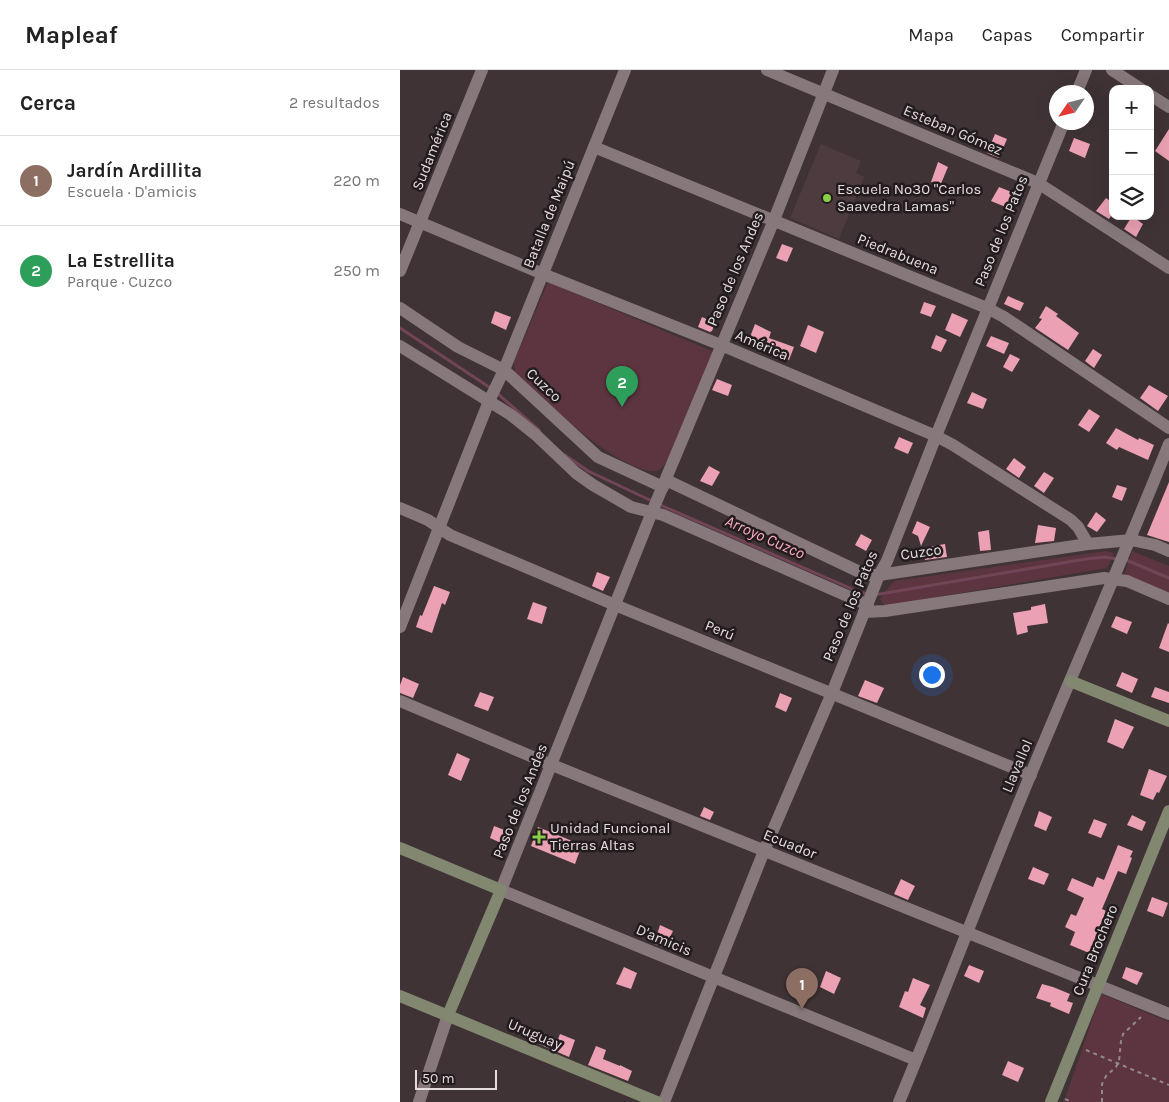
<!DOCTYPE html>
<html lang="es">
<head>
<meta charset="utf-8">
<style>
	body { margin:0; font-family:Karla,sans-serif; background:#f6f6f6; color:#222 }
	.controls { position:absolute; right:15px; top:15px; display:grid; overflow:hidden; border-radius:10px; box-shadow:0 5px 20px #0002 }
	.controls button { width:45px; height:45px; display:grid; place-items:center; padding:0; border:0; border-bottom:1px solid #e0e0e0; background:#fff; color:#222; font:25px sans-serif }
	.compass { position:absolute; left:649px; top:15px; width:45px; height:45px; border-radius:50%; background:#fff; box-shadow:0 5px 20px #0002; rotate:235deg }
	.scale { position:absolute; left:15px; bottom:12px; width:82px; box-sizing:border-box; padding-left:5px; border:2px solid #e4dcde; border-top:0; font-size:14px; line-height:18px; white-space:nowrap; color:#e4dcde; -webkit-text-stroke:4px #221c1e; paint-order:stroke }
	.you { position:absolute; left:531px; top:604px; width:18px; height:18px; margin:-12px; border:4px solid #fff; border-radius:50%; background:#1a73e8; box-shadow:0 0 0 8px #1a73e833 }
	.badge { display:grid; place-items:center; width:32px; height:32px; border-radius:50%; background:#b45309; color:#fff; font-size:16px; font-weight:700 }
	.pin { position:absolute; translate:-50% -41px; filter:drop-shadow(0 1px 2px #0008) }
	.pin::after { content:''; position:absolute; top:26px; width:18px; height:15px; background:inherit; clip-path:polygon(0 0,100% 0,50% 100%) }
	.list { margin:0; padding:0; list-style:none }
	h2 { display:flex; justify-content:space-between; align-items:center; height:65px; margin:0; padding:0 20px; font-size:21px }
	h2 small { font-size:16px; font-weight:400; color:#767676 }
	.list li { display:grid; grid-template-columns:32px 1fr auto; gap:15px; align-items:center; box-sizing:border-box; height:90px; padding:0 20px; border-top:1px solid #e0e0e0 }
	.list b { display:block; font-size:19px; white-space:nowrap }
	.list p { margin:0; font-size:16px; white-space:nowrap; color:#767676 }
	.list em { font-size:16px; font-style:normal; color:#767676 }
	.icon { flex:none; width:28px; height:28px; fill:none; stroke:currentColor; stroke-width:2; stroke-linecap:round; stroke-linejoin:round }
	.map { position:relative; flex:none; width:769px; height:1032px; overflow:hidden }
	header { display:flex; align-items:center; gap:30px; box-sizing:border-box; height:70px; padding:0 25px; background:#fff; border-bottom:1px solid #e0e0e0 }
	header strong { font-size:24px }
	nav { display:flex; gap:28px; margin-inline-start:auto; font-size:18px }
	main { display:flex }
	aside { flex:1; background:#fff }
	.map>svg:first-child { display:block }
	.built { fill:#4e3b3f }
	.green { fill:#5d3540 }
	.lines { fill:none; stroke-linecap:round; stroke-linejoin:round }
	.stream { stroke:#714456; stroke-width:3 }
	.building { fill:#eba0b3 }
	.path { stroke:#93898b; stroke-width:2; stroke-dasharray:4 4; stroke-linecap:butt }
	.street { stroke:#86787b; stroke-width:12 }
	.secondary { stroke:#82876f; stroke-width:12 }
	.poi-dot { fill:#89cf48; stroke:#221c1e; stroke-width:2 }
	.labels { text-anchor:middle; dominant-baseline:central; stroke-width:5; stroke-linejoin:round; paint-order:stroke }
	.street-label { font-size:15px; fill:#e4dcde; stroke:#221c1e }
	.poi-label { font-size:15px; fill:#e4dcde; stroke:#221c1e; text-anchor:start }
	.water-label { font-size:16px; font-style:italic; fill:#fcabc0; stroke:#221c1e }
</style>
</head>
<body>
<header>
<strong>Mapleaf</strong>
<nav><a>Mapa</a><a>Capas</a><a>Compartir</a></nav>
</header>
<main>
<aside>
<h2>Cerca<small>2 resultados</small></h2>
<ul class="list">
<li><span class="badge" style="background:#8d6e63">1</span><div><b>Jardín Ardillita</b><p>Escuela · D'amicis</p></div><em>220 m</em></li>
<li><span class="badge" style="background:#2e9e5b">2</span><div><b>La Estrellita</b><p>Parque · Cuzco</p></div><em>250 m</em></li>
</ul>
</aside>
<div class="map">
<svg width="769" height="1032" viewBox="0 0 769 1032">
	<rect width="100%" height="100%" fill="#3f3336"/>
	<path class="built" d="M421,74l40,17 -5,12 8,4 -25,62 -49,-21z"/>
	<g class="green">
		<path d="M148,212l166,70 -46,107c-3,5 -6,11 -13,12 -8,1 -16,-3 -23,-6 -45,-21 -80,-60 -117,-93l-1,-10z"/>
		<path d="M706,481l8,2 -7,15 -222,38 -5,-7 14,-18z"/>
		<path d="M732,481l37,15v28l-45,-19z"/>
		<path d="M701,924l68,28v80h-105z"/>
	</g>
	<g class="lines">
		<g class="stream">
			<path d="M0,258l92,61"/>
			<path d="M97,323l42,37"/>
			<path d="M165,385l23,16 64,30"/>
			<path d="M258,434l201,88 9,2"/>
			<path d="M726,490l43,18"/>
			<path d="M474,525l212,-36 19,-2 12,2"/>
		</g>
	</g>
	<g class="building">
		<path d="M769,59v32l-14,-10z"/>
		<path d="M595,64l12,5 -8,19 -12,-5z"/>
		<path d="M674,68l16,6 -5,14 -16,-7z"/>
		<path d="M538,92l10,5 -8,19 -9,-4z"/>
		<path d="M599,117l15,6 -6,15 -17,-7z"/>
		<path d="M706,128l7,5v10l-4,6 -13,-8z"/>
		<path d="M732,146l11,8 -7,13 -12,-8z"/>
		<path d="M382,174l11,4 -6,14 -11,-4z"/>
		<path d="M608,226l16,7 -4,8 -16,-7z"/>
		<path d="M524,232l12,4 -5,11 -11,-4z"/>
		<path d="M646,236l12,8 -2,2 23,17 -11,17 -33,-22 7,-9 -3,-1z"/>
		<path d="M95,241l16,6 -5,13 -15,-7z"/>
		<path d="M552,243l16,7 -8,17 -15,-7z"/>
		<path d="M302,247l13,6 -3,8 -2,1 -12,-5z"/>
		<path d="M355,254l16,8 -2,6 25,9 -5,13 -17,-6 2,-5 -24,-12z"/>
		<path d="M408,255l16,7 -8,21 -16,-7z"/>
		<path d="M536,265l11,5 -6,12 -10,-4z"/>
		<path d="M591,266l18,7 -5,11 -18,-8z"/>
		<path d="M693,279l9,6 -8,13 -9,-7z"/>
		<path d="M610,284l10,5 -8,13 -9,-5z"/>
		<path d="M317,309l15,6 -4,11 -16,-6z"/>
		<path d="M749,315l19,11 -10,15 -18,-13z"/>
		<path d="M572,322l15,7 -4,10 -16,-6z"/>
		<path d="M689,339l11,7 -11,16 -11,-7z"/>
		<path d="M716,358l22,12 1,-2 15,7 -6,15 -29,-13 -2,3 -11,-7z"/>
		<path d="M499,367l14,6 -5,11 -14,-6z"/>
		<path d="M614,388l12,9 -7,11 -13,-9z"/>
		<path d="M309,396l11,6 -8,14 -12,-5z"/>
		<path d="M644,402l10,6 -10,15 -10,-7z"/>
		<path d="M769,412v60l-22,-7z"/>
		<path d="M717,415l10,3 -5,13 -10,-4z"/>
		<path d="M696,442l10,8 -9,12 -10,-6z"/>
		<path d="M517,451l13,6 -9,19 -3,-10 -6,-3z"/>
		<path d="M638,455l18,3 -2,13 -19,2z"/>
		<path d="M589,460l2,20 -11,1 -2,-19z"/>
		<path d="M461,464l11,6 -6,11 -11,-6z"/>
		<path d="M545,474l2,13 -22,3 -3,-12z"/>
		<path d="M197,502l13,5 -7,14 -11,-5z"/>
		<path d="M34,516l16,6 -5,13 -3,-2 -10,30 -16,-6 4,-12 2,1z"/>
		<path d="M133,532l14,5 -5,17 -15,-5z"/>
		<path d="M645,534l3,19 -21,3 1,6 -11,3 -4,-22 18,-3v-3z"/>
		<path d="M716,546l16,6 -5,12 -16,-7z"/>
		<path d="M768,553l1,1v28l-10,-4z"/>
		<path d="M722,602l16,7 -6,14 -16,-7z"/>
		<path d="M3,607l16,7 -6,14 -13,-5v-8z"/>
		<path d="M465,610l19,8 -7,15 -19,-7z"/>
		<path d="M755,617l14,5v11l-18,-6z"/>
		<path d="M80,622l14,5 -6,14 -14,-5z"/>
		<path d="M380,623l12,5 -6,14 -11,-5z"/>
		<path d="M715,649l19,8 -11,22 -16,-7z"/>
		<path d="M57,683l13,6 -9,22 -13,-6z"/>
		<path d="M749,699l18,7 -8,17 -2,-1 -4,8 -13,-5z"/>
		<path d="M304,737l10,5 -4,8 -10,-4z"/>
		<path d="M639,741l13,6 -6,14 -12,-5z"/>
		<path d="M732,745l14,7 -4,9 -15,-6z"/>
		<path d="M694,749l13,5 -6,14 -13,-5z"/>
		<path d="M94,756l13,5 -6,12 -11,-5z"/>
		<path d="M138,757l44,18 -7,19 -44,-18z"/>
		<path d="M718,775l15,6 -3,6 2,1 -6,16 -8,-3 -16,38 4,2 -17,42 -19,-8 5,-13 -10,-5 6,-13 5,2 8,-18 -17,-8 5,-12 21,9 4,-10 7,3z"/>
		<path d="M633,797l16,7 -5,11 -16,-6z"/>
		<path d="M501,809l14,7 -7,14 -14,-6z"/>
		<path d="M752,827l16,6 -5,14 -16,-6z"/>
		<path d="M260,855l13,6 -8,17 -11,-4z"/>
		<path d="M569,895l15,6 -5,12 -15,-7z"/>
		<path d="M224,897l13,6 -6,16 -15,-5z"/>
		<path d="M726,897l17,6 -6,12 -15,-7z"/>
		<path d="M426,901l15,7 -7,16 -14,-7z"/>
		<path d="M513,908l17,7 -10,20 6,3 -3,10 -24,-11 6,-16 3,1z"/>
		<path d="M642,914l11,3 17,7 -3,7 6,2 -4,11 -19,-8 1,-3 -15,-5z"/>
		<path d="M143,963l15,6 2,-5 15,6 -6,17 -30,-13z"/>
		<path d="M196,976l10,4 -3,9 17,7v-1l12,6 -4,10 -40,-16z"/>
		<path d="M608,991l16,7 -6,14 -16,-7z"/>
	</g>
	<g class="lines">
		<g class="path">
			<path d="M686,980l83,35"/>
			<path d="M665,1029l7,3"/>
			<path d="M702,1032v-18l4,-8 10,-9 3,-6 2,-20 2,-7 18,-17"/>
		</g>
		<g class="street">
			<path d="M367,0l271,113 131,85"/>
			<path d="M433,0l-59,150 -122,292 -151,378 415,170"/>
			<path d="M712,0l29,19"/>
			<path d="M677,22l9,-22"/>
			<path d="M750,25l19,12"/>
			<path d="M194,77l393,161 17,9 165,111"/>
			<path d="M0,144l143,60 178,71 215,91 17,9 118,75 7,7 10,17"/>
			<path d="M0,201l82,-201"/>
			<path d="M0,238l58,39 46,23 94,87 65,30"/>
			<path d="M0,276l111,69 25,20 40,38 17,12 38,22 32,8 205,90"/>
			<path d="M266,410l200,95h13l209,-31 43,-4 24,5 14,6"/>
			<path d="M0,438l28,12 22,15 165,70 416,170"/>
			<path d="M464,542l21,-1 219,-33 23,3 42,18"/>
			<path d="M0,557l89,-226 15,-31 121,-300"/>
			<path d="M0,631l152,64 617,249"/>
			<path d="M19,1032l29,-87"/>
			<path d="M264,1032l100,-251 68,-158 47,-118 8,-14 49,-125 128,-314"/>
			<path d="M499,1032c45,-108 86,-218 131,-326 46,-111 94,-220 139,-332"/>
		</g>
		<g class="secondary">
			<path d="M670,611l99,40"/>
			<path d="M0,778l101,42 -53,125"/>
			<path d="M0,926l257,106"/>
			<path d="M651,1032l118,-291"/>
		</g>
	</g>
	<g class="poi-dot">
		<circle cx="427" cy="128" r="5"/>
		<path d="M136.5 759.5h5v5h5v5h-5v5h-5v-5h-5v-5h5z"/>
	</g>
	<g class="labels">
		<g class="street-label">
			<text transform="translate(553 60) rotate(23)">Esteban Gómez</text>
			<text transform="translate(32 81) rotate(-68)">Sudamérica</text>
			<text transform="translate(149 144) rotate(-68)">Batalla de Maipú</text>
			<text transform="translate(601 161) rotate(-68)">Paso de los Patos</text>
			<text transform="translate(498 184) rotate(22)">Piedrabuena</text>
			<text transform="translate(335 199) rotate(-67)">Paso de los Andes</text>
			<text transform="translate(362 275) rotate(23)">América</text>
			<text transform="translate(144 315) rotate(43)">Cuzco</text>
			<text transform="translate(521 482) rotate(-8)">Cuzco</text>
			<text transform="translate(450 536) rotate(-67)">Paso de los Patos</text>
			<text transform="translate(320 560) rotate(22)">Perú</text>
			<text transform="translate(617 696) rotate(-67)">Llavallol</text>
			<text transform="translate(120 731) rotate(-68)">Paso de los Andes</text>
			<text transform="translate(390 774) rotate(22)">Ecuador</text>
			<text transform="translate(264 870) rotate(23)">D'amicis</text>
			<text transform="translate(695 880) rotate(-68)">Cura Brochero</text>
			<text transform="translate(135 964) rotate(23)">Uruguay</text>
		</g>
		<g class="poi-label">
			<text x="437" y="119">Escuela Nº30 "Carlos<tspan x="437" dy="17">Saavedra Lamas"</tspan></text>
			<text x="150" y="758">Unidad Funcional<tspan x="150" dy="17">Tierras Altas</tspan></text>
		</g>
		<g class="water-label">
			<text transform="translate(365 467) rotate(24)">Arroyo Cuzco</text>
		</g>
	</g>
</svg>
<div class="controls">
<button>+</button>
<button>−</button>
<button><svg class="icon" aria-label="layers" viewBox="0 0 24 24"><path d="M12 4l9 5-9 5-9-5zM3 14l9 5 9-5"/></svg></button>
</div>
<svg class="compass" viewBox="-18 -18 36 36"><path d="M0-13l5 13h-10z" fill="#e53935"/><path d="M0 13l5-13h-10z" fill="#767676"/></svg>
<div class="scale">50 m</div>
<div class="you"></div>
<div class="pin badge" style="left:402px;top:939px;background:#8d6e63">1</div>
<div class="pin badge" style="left:222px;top:337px;background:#2e9e5b">2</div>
</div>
</main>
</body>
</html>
